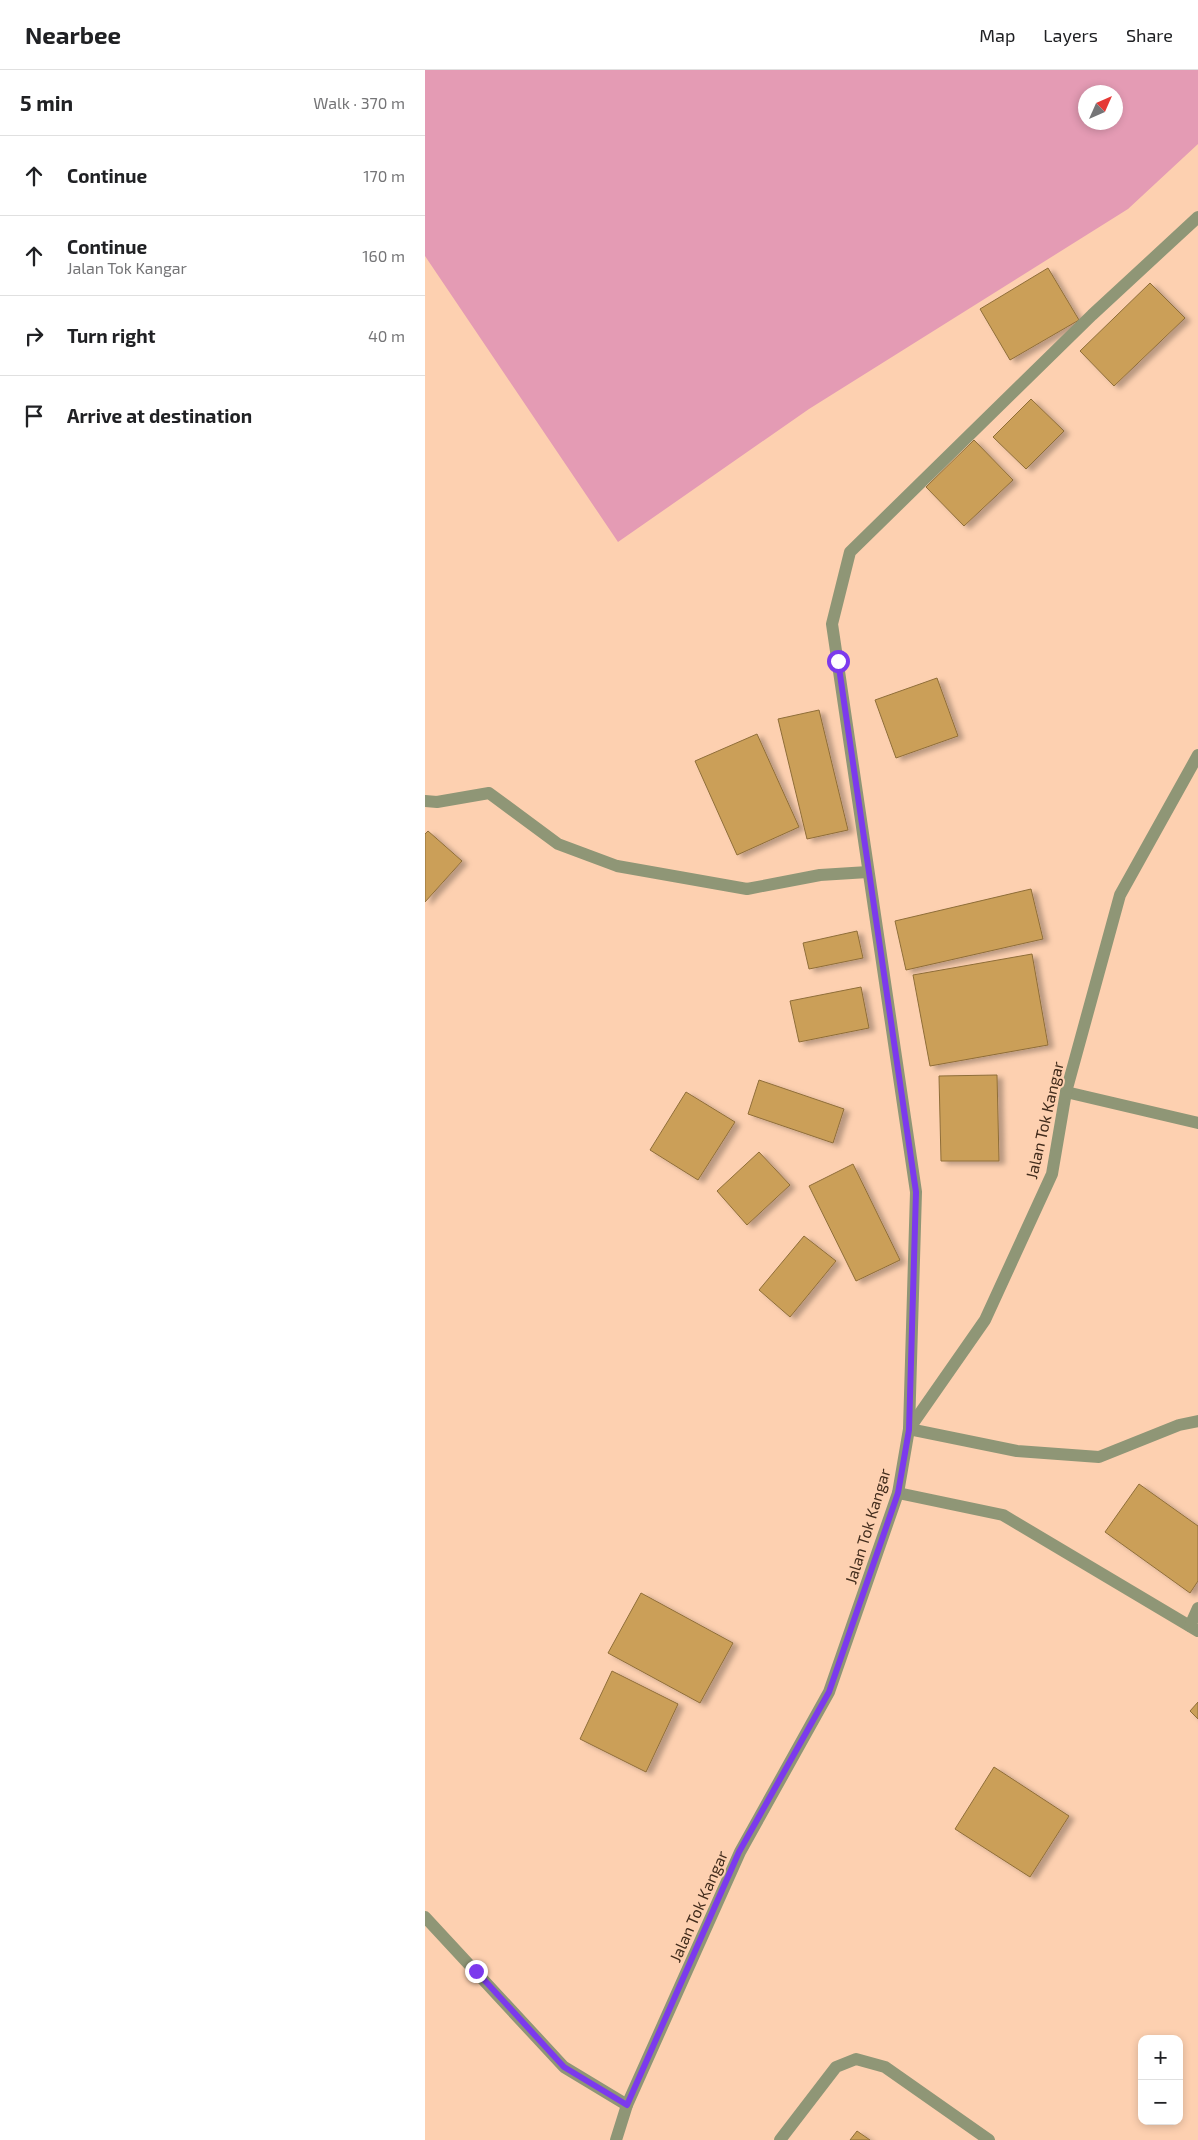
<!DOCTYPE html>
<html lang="en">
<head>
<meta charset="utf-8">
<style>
	body { margin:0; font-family:"Exo 2",sans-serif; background:#f2f2f2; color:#202124 }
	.controls { position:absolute; right:15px; bottom:15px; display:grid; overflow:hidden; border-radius:10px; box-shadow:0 2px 8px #0003 }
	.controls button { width:45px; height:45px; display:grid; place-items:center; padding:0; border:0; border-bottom:1px solid #e0e0e0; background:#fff; color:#202124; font:25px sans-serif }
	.compass { position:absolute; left:653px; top:15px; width:45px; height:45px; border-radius:50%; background:#fff; box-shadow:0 2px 8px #0003; rotate:45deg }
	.stop { position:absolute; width:15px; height:15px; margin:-11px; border:4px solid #7c3aed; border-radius:50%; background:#fff }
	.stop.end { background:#7c3aed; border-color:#fff; box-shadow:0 1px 5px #0008 }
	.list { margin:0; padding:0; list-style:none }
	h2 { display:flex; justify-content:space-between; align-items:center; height:65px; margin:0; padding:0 20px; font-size:21px }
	h2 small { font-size:16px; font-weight:400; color:#757577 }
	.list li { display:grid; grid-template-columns:32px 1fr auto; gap:15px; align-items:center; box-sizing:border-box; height:80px; padding:0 20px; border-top:1px solid #e0e0e0 }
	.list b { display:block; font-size:19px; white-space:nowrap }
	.list p { margin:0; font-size:16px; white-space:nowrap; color:#757577 }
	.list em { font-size:16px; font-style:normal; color:#757577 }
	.icon { flex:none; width:28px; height:28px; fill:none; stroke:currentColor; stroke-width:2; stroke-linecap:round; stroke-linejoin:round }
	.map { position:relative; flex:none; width:773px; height:2070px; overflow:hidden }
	header { display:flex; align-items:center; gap:30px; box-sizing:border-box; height:70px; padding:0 25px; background:#fff; border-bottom:1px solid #e0e0e0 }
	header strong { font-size:24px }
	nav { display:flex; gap:28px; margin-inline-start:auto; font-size:18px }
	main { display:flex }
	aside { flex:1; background:#fff }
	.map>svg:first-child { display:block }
	.green { fill:#e49bb4; fill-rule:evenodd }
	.building { fill:#cb9f59; stroke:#8f6e39; filter:url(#shadow) }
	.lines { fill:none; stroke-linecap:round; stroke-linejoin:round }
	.service { stroke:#8f9676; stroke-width:12 }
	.minor { stroke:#8f9676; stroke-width:12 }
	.route { stroke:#7c3aed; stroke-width:6 }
	.labels { text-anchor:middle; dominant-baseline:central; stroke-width:4; stroke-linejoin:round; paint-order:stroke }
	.street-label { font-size:16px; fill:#422c1c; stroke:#fdd0b0 }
</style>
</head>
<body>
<header>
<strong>Nearbee</strong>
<nav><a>Map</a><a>Layers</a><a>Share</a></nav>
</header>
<main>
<aside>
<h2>5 min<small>Walk · 370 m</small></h2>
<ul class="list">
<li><svg class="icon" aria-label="ahead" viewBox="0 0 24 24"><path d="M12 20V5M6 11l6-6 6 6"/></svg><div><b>Continue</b></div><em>170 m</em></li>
<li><svg class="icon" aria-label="ahead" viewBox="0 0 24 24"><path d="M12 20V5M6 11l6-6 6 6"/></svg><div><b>Continue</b><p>Jalan Tok Kangar</p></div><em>160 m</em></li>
<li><svg class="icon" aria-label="right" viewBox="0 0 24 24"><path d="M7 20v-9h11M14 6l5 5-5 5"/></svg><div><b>Turn right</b></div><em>40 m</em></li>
<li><svg class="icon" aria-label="arrive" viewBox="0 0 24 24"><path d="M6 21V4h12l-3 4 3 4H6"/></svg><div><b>Arrive at destination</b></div></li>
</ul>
</aside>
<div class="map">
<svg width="773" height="2070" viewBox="0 0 773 2070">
	<defs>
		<filter id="shadow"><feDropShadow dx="5.5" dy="3" stdDeviation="2.5" flood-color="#0004"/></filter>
	</defs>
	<rect width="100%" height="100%" fill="#fdd0b0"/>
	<path class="green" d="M0,0h773v74l-70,65 -319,200 -191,133 -193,-286zM660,22h30v30h-30z"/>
	<g class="building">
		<path d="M623,198l31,52 -69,40 -30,-51z"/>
		<path d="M725,213l35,35 -71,68 -34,-35z"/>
		<path d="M606,329l33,32 -38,38 -33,-32z"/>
		<path d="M549,370l39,40 -49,46 -38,-39z"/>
		<path d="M512,608l21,58 -62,22 -21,-58z"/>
		<path d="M394,640l29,120 -41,9 -29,-120z"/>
		<path d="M332,664l42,93 -62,28 -42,-94z"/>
		<path d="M3,761l34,30 -37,41v-68z"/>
		<path d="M606,819l12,50 -137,31 -11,-49z"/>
		<path d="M432,861l6,27 -54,11 -6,-26z"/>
		<path d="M607,884l16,91 -118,21 -17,-91z"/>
		<path d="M436,917l8,41 -70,14 -9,-41z"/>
		<path d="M572,1005l2,86h-58l-2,-85z"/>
		<path d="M334,1010l85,29 -11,34 -85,-29z"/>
		<path d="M261,1022l49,30 -37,58 -48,-30z"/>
		<path d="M334,1082l31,33 -43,40 -30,-34z"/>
		<path d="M428,1094l47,96 -44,21 -47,-95z"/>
		<path d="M379,1166l32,25 -46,56 -31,-27z"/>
		<path d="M714,1414l59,42v55l-8,12 -85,-61z"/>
		<path d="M216,1523l92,50 -33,60 -92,-50z"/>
		<path d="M187,1601l66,33 -32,68 -66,-33z"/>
		<path d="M773,1632v17l-8,-8z"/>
		<path d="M569,1697l75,49 -39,61 -75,-48z"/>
		<path d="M432,2061l13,9h-20z"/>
	</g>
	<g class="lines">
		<g class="service">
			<path d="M773,147l-106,98 -242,237 -18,72 84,568 -7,237 108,22 82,6 80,-32 19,-4"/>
			<path d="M0,731l12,1 52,-9 69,51 59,22 130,23 73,-14 48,-3"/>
			<path d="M641,1022l132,31"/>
			<path d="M473,1423l105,22 195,116"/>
			<path d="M765,1556l8,-18"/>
			<path d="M0,1847l139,150 63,38"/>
		</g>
		<g class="minor">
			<path d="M191,2070l11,-35 113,-253 89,-160 69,-199 11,-64 76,-109 67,-146 14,-82 54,-197 78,-140"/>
			<path d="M355,2070l56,-73 20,-8 29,8 104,73"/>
		</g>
	</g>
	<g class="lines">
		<path class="route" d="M51,1901l88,96 63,38 112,-253 90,-160 69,-199 11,-63 7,-238 -78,-531"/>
	</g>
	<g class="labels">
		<g class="street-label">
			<text transform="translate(619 1050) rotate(-77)">Jalan Tok Kangar</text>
			<text transform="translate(442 1456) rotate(-73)">Jalan Tok Kangar</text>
			<text transform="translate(273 1836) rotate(-66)">Jalan Tok Kangar</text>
		</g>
	</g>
</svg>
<div class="controls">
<button>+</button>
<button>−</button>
</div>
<svg class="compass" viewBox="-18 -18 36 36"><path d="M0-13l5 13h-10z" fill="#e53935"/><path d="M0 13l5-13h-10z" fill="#757577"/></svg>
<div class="stop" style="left:413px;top:591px"></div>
<div class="stop end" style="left:51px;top:1901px"></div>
</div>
</main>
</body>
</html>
